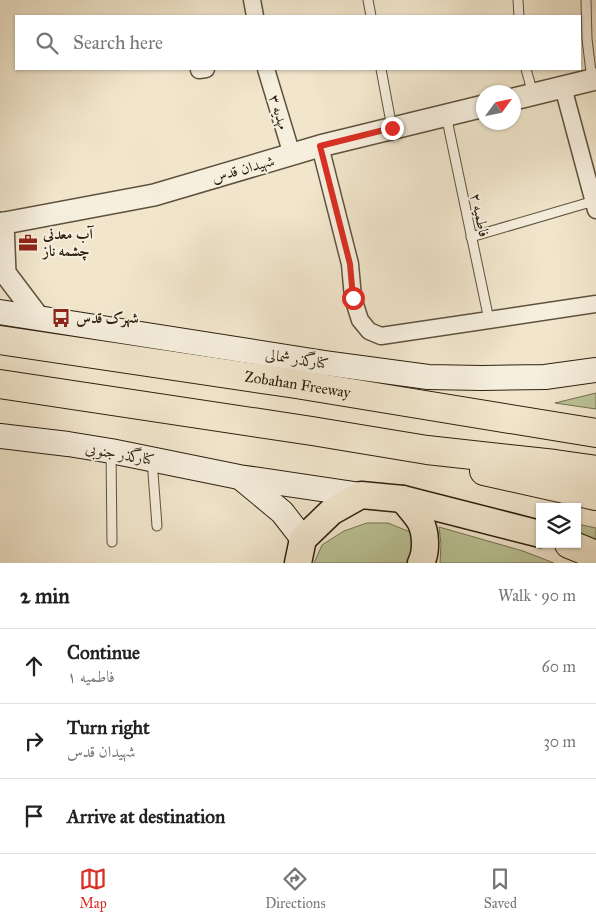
<!DOCTYPE html>
<html lang="en">
<head>
<meta charset="utf-8">
<style>
	body { margin:0; font-family:"IM FELL Great Primer",Amiri,serif; background:#f6f6f6; color:#222 }
	.controls { position:absolute; right:15px; bottom:15px; display:grid; overflow:hidden; border-radius:0px; box-shadow:0 1px 4px #0004 }
	.controls button { width:45px; height:45px; display:grid; place-items:center; padding:0; border:0; border-bottom:1px solid #e0e0e0; background:#fff; color:#222; font:25px sans-serif }
	.compass { position:absolute; left:476px; top:85px; width:45px; height:45px; border-radius:50%; background:#fff; box-shadow:0 1px 4px #0004; rotate:57deg }
	.stop { position:absolute; width:15px; height:15px; margin:-11px; border:4px solid #d93025; border-radius:50%; background:#fff }
	.stop.end { background:#d93025; border-color:#fff; box-shadow:0 1px 5px #0008 }
	.list { margin:0; padding:0; list-style:none }
	h2 { display:flex; justify-content:space-between; align-items:center; height:65px; margin:0; padding:0 20px; font-size:21px }
	h2 small { font-size:16px; font-weight:400; color:#767676 }
	.list li { display:grid; grid-template-columns:32px 1fr auto; gap:15px; align-items:center; box-sizing:border-box; height:75px; padding:0 20px; border-top:1px solid #e0e0e0 }
	.list b { display:block; font-size:19px; white-space:nowrap }
	.list p { margin:0; font-size:16px; white-space:nowrap; color:#767676 }
	.list em { font-size:16px; font-style:normal; color:#767676 }
	.icon { flex:none; width:28px; height:28px; fill:none; stroke:currentColor; stroke-width:2; stroke-linecap:round; stroke-linejoin:round }
	.map { position:relative; flex:none; width:596px; height:563px; overflow:hidden }
	.search { position:absolute; background:#fff; box-shadow:0 1px 4px #0004; left:15px; right:15px; top:15px; height:55px; display:flex; align-items:center; gap:12px; box-sizing:border-box; padding:0 18px; border-radius:0px; color:#767676; font-size:19px }
	.sheet { height:290px; background:#fff }
	nav { display:flex; justify-content:space-around; align-items:center; box-sizing:border-box; height:70px; border-top:1px solid #e0e0e0; background:#fff; font-size:14px; color:#767676 }
	nav a { display:grid; justify-items:center; gap:2px }
	nav .on { color:#d93025 }
	.map>svg:first-child { display:block }
	.green { fill:#bbc497; stroke:#747253 }
	.lines { fill:none; stroke-linecap:round; stroke-linejoin:round }
	.service-casing { stroke:#5e523e; stroke-width:11 }
	.minor-casing { stroke:#5e523e; stroke-width:19 }
	.tertiary-casing { stroke:#5e523e; stroke-width:24 }
	.secondary-casing { stroke:#2d200f; stroke-width:26 }
	.primary-casing { stroke:#2d200f; stroke-width:29 }
	.motorway-casing { stroke:#2d200f; stroke-width:30 }
	.service { stroke:#f6efde; stroke-width:9 }
	.minor { stroke:#f6efde; stroke-width:16 }
	.tertiary { stroke:#f6efde; stroke-width:21 }
	.secondary { stroke:#f6efde; stroke-width:24 }
	.primary { stroke:#f1e6cc; stroke-width:26 }
	.motorway { stroke:#f1e6cc; stroke-width:28 }
	.route { stroke:#d93025; stroke-width:6 }
	.labels { text-anchor:middle; dominant-baseline:central; stroke-width:4; stroke-linejoin:round; paint-order:stroke }
	.street-label { font-size:15px; fill:#2d200f; stroke:#f6efde }
	.poi-label { font-size:15px; font-weight:bold; fill:#2d200f; stroke:#f6efde; text-anchor:start }
</style>
</head>
<body>
<div class="map">
<svg width="596" height="563" viewBox="0 0 596 563">
	<rect width="100%" height="100%" fill="#f1e6cc"/>
	<filter id="stains"><feTurbulence type="fractalNoise" baseFrequency=".004" numOctaves="4"/><feColorMatrix values="0 0 0 0 .2 0 0 0 0 .09 0 0 0 0 .02 0 0 0 .5 -.17"/></filter>
	<radialGradient id="worn" r=".72"><stop offset=".6" stop-color="#630" stop-opacity="0"/><stop offset="1" stop-color="#630" stop-opacity=".3"/></radialGradient>
	<g class="green">
		<path d="M596,393v16l-41,-6z"/>
		<path d="M367,523h21l22,9 9,15 -9,16h-96l8,-18 22,-14z"/>
		<path d="M577,524l19,4v15l-19,-6z"/>
		<path d="M439,527l84,24 31,12h-114l1,-19z"/>
	</g>
	<g class="lines">
		<g class="service-casing">
			<g id="service">
				<path d="M368,0l3,16"/>
				<path d="M518,0l1,16"/>
				<path d="M586,0l1,39 5,41"/>
				<path d="M381,69l11,59"/>
				<path d="M526,69l7,25"/>
				<path d="M446,115l43,205"/>
				<path d="M471,237l123,-36"/>
				<path d="M111,451l1,91"/>
				<path d="M152,460l5,66"/>
			</g>
		</g>
		<g class="minor-casing">
			<g id="minor">
				<path d="M252,0l3,16"/>
				<path d="M266,69l26,86"/>
				<path d="M199,70l7,-1"/>
				<path d="M563,87l33,123"/>
				<path d="M320,146l30,118 3,34 7,22 9,11 12,5 215,-32"/>
			</g>
		</g>
		<g class="tertiary-casing">
			<g id="tertiary">
				<path d="M514,99l82,-20"/>
				<path d="M3,223l2,50 34,45"/>
				<path d="M0,224l154,-29 166,-49 164,-40"/>
			</g>
		</g>
		<g class="secondary-casing">
			<g id="secondary">
				<path d="M0,312l325,51 103,14 54,1 63,-1 51,-7"/>
				<path d="M0,436l68,8 43,7 128,26 122,18"/>
				<path d="M241,478l41,34 21,27"/>
			</g>
		</g>
		<g class="primary-casing">
			<g id="primary">
				<path d="M403,499c5,7 12,14 17,22 6,11 7,30 1,42"/>
				<path d="M298,563l5,-24 28,-27 30,-17 42,4 137,35"/>
			</g>
		</g>
		<g class="motorway-casing">
			<g id="motorway">
				<path id="s1" d="M0,340l296,44 300,49"/>
				<path d="M0,384l312,47 115,19 128,14 41,6"/>
				<path d="M484,471l112,25"/>
				<path d="M569,544l27,11"/>
			</g>
		</g>
		<use href="#service" class="service"/>
		<use href="#minor" class="minor"/>
		<use href="#tertiary" class="tertiary"/>
		<use href="#secondary" class="secondary"/>
		<use href="#primary" class="primary"/>
		<use href="#motorway" class="motorway"/>
	</g>
	<g class="lines">
		<path class="route" d="M353,298l-3,-34 -30,-118 72,-18"/>
	</g>
	<defs>
		<g id="office-bare" transform="scale(1.5)"><path d="M-6-3h4V-5.5h4V-3h4V5H-6ZM-1-4.5V-3h2v-1.5ZM-6 0V1H6V0Z" fill="#8f2418" stroke="#f6efde" stroke-width="2.5" paint-order="stroke"/></g>
		<g id="bus-bare" transform="scale(1.5)"><path d="M-5-6H5V4H4V6H2V4H-2V6H-4V4H-5ZM-3.5-4V0h7V-4ZM-3.5 1.2v1.5H-2V1.2ZM2 1.2v1.5H3.5V1.2Z" fill="#8f2418" stroke="#f6efde" stroke-width="2.5" paint-order="stroke"/></g>
	</defs>
	<g fill-rule="evenodd">
		<use href="#office-bare" x="28" y="243"/>
		<use href="#bus-bare" x="61" y="318"/>
	</g>
	<g class="labels">
		<g class="street-label">
			<text transform="translate(279 112) rotate(73)">مهدیه ۳</text>
			<text transform="translate(243 169) rotate(-16)">شهیدان قدس</text>
			<text transform="translate(480 215) rotate(78)">فاطمیه ۲</text>
			<text transform="translate(297 359) rotate(9)">کنارگذر شمالی</text>
			<text stroke="none"><textPath href="#s1" startOffset="301">Zobahan Freeway</textPath></text>
			<text transform="translate(120 454) rotate(10)">کنارگذر جنوبی</text>
		</g>
		<g class="poi-label">
			<text x="43" y="234">آب معدنی<tspan x="43" dy="17">چشمه ناز</tspan></text>
			<text x="76" y="318">شهرک قدس</text>
		</g>
	</g>
	<rect width="100%" height="100%" filter="url(#stains)"/>
	<rect width="100%" height="100%" fill="url(#worn)"/>
</svg>
<div class="controls">
<button><svg class="icon" aria-label="layers" viewBox="0 0 24 24"><path d="M12 4l9 5-9 5-9-5zM3 14l9 5 9-5"/></svg></button>
</div>
<svg class="compass" viewBox="-18 -18 36 36"><path d="M0-13l5 13h-10z" fill="#e53935"/><path d="M0 13l5-13h-10z" fill="#767676"/></svg>
<div class="stop" style="left:353px;top:298px"></div>
<div class="stop end" style="left:392px;top:128px"></div>
<div class="search"><svg class="icon" aria-label="search" viewBox="0 0 24 24"><circle cx="10" cy="10" r="6"/><path d="M15 15l6 6"/></svg>Search here</div>
</div>
<section class="sheet">
<h2>2 min<small>Walk · 90 m</small></h2>
<ul class="list">
<li><svg class="icon" aria-label="ahead" viewBox="0 0 24 24"><path d="M12 20V5M6 11l6-6 6 6"/></svg><div><b>Continue</b><p>فاطمیه ۱</p></div><em>60 m</em></li>
<li><svg class="icon" aria-label="right" viewBox="0 0 24 24"><path d="M7 20v-9h11M14 6l5 5-5 5"/></svg><div><b>Turn right</b><p>شهیدان قدس</p></div><em>30 m</em></li>
<li><svg class="icon" aria-label="arrive" viewBox="0 0 24 24"><path d="M6 21V4h12l-3 4 3 4H6"/></svg><div><b>Arrive at destination</b></div></li>
</ul>
</section>
<nav>
<a class="on"><svg class="icon" aria-label="map" viewBox="0 0 24 24"><path d="M3 6l6-2 6 2 6-2v14l-6 2-6-2-6 2zM9 4v14M15 6v14"/></svg>Map</a>
<a><svg class="icon" aria-label="directions" viewBox="0 0 24 24"><path d="M12 3l9 9-9 9-9-9zM9 14v-3h6M13 9l2 2-2 2"/></svg>Directions</a>
<a><svg class="icon" aria-label="saved" viewBox="0 0 24 24"><path d="M7 4h10v16l-5-4-5 4z"/></svg>Saved</a>
</nav>
</body>
</html>
